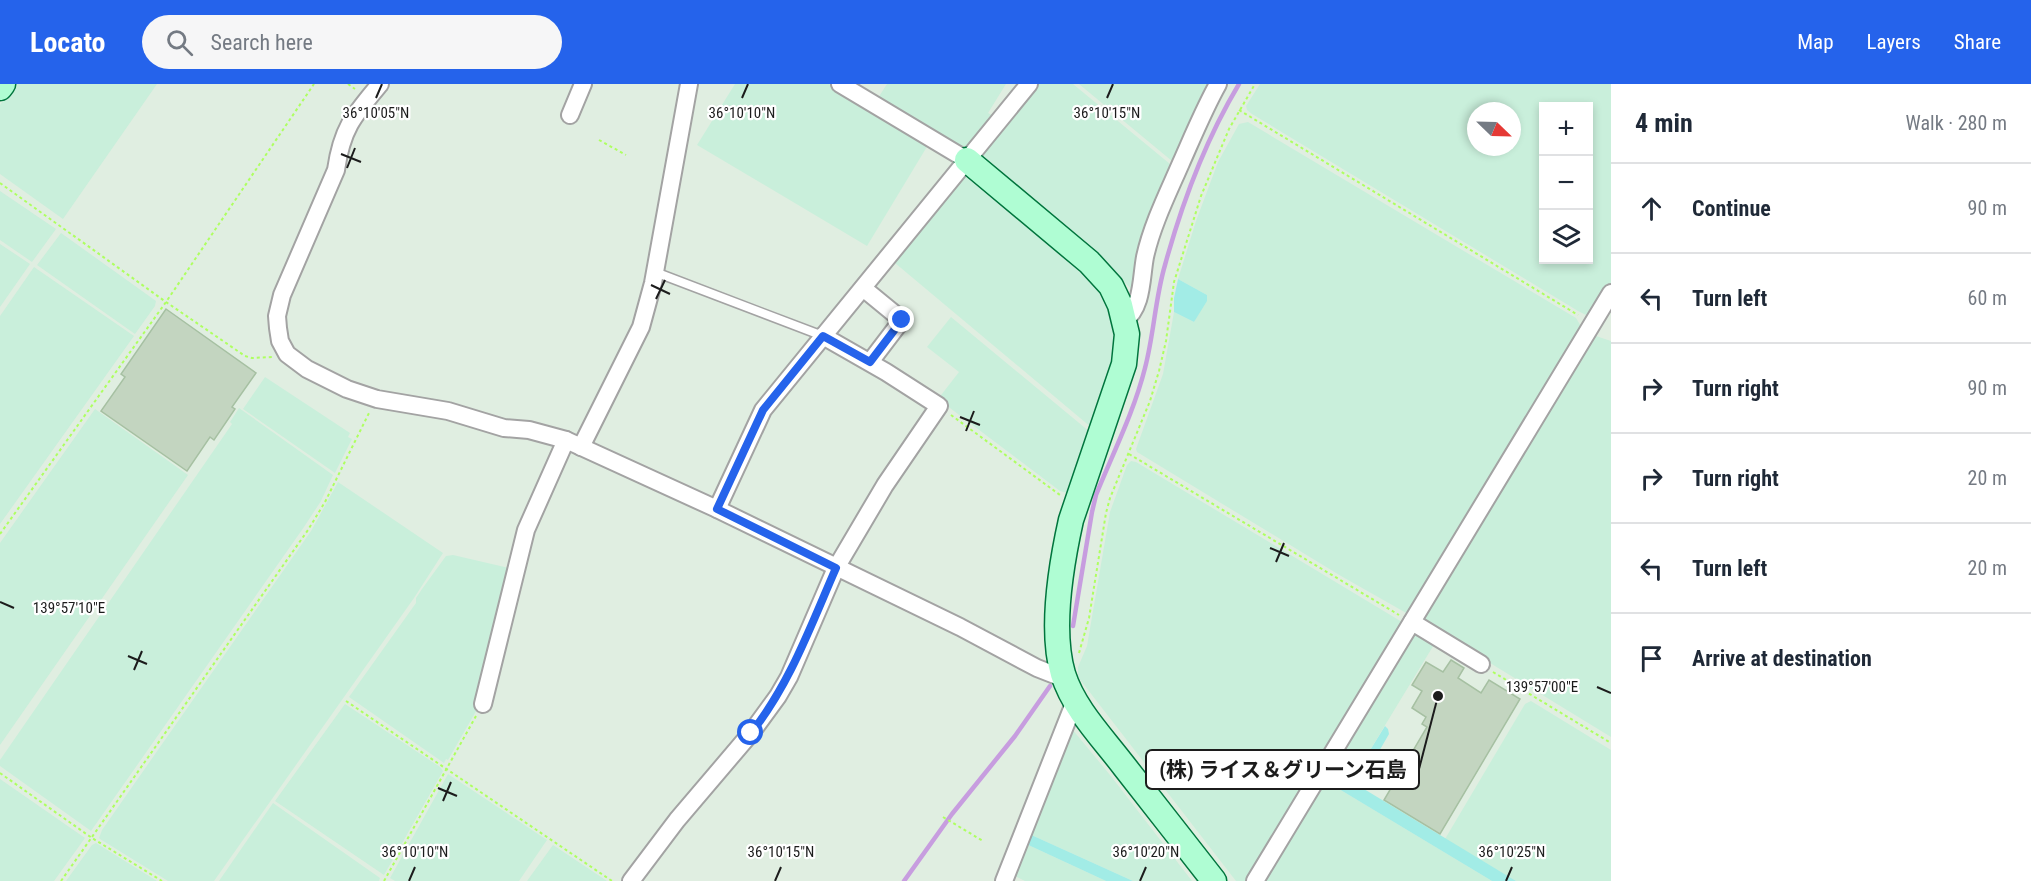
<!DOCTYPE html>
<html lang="en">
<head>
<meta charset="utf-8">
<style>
	body { margin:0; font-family:"Roboto Condensed","Noto Sans JP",sans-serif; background:#f6f6f7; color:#1f2937 }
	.controls { position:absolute; right:18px; top:18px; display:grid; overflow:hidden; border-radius:0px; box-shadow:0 3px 9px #0003 }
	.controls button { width:54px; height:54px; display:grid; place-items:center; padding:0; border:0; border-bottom:2px solid #e0e1e3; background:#fff; color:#1f2937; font:30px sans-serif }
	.compass { position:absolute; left:1467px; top:18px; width:54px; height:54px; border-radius:50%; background:#fff; box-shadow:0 3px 9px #0003; rotate:113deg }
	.stop { position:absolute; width:18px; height:18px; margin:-14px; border:4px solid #2563eb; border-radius:50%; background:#fff }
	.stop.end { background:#2563eb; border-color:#fff; box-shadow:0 2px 6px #0008 }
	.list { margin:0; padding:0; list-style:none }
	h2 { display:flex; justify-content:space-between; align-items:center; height:78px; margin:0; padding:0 24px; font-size:26px }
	h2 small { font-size:20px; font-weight:400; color:#747a83 }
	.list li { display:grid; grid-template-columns:39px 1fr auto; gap:18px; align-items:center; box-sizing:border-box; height:90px; padding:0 24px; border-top:2px solid #e0e1e3 }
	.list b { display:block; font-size:22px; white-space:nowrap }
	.list em { font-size:20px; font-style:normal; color:#747a83 }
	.icon { flex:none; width:33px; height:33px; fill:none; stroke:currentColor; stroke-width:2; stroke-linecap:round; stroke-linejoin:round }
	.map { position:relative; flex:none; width:1611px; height:797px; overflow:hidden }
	header { display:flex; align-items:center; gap:36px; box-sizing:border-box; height:84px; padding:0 30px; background:#2563eb; color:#fff }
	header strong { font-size:28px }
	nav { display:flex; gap:33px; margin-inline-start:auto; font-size:21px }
	.search { width:420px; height:54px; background:#f6f6f7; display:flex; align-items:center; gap:15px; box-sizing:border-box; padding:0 21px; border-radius:33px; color:#747a83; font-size:22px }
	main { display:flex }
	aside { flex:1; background:#fff }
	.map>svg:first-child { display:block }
	.farmland { fill:#c9efdb; fill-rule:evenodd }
	.grass { fill:#a2ece6 }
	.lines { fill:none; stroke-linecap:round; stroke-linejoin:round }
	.stream { stroke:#c79ddf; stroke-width:4.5 }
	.building { fill:#c3d5c0; stroke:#a6c0a2; stroke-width:1.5 }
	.lane-casing { stroke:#a3a3a3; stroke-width:11 }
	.street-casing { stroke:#a3a3a3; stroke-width:20 }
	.secondary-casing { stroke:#00753d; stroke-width:27 }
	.path { stroke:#aeff60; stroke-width:2; stroke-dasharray:3 3; stroke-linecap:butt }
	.lane { stroke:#fff; stroke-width:8 }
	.street { stroke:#fff; stroke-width:16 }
	.secondary { stroke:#affdd3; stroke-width:24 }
	.route { stroke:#2563eb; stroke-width:8 }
	.ticks { fill:none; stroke:#1c1c1c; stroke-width:2 }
	.ticks-label { font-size:15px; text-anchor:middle; fill:#1c1c1c; stroke:#fff; stroke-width:4.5; stroke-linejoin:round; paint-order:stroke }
	.leader { fill:none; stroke:#1c1c1c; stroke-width:2 }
	.callout-dot { fill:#1c1c1c; stroke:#fff; stroke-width:2 }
	.callout { fill:#fff; stroke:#1c1c1c; stroke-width:2 }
	.callout-label { font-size:21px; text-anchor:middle; font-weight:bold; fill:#1c1c1c }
</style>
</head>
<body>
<header>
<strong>Locato</strong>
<div class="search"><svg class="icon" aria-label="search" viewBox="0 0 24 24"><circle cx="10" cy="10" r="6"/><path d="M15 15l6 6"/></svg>Search here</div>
<nav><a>Map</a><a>Layers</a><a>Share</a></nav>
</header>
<main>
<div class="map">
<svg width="1611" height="797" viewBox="0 0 1611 797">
	<rect width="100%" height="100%" fill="#e0eee1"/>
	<g class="farmland">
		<path d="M15,0h142l-94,135 -63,-45v-69z"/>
		<path d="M735,0h94l99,61 -61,101 -170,-101z"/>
		<path d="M887,0h119l-18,29 9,5 -28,34 -91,-54z"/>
		<path d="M1038,0h35l97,80 -23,58 -14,68 -156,-134z"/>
		<path d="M1079,0h130l-37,77z"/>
		<path d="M1260,0h351v201l-20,29 -5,1 -8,-4 -326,-197 -5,-4 -1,-4zM1544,22h44v154h-44zM1476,27h36v36h-36z"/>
		<path d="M1248,38l328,196 6,10 -174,286 -67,-38 -204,-124 -1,-3 27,-75 11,-62 20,10 13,-27 -29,-16 18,-58 22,-59 21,-38z"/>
		<path d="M965,87l121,99 24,35 7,38 -3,21 -22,64 -197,-165z"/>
		<path d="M0,107l56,38 -24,33 -32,-22z"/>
		<path d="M61,149l95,68 -1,5 -20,28 -98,-69z"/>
		<path d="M0,160l30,20 -30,43z"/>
		<path d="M34,183l100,69 -134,188v-208z"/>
		<path d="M951,233l139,115 -20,62 -10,-3 -122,-92 21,-27 -32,-25z"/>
		<path d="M1596,252l15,5v396l-188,-115v-4l169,-280z"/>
		<path d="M265,293l85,56 -2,4 4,2 -17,34 -92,-64z"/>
		<path d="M239,324l94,67 -12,26 -17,26 -213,304 -91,-65v-6l232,-336 -2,-2z"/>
		<path d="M95,325l93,66 -188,270v-202z"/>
		<path d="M1131,377l5,1 266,160v6l-153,253h-13l-158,-204v-10l9,-21 23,-134 17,-47z"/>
		<path d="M338,398l105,71 -29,45 -200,283h-46l-68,-42 -1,-1 3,-8 209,-299z"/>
		<path d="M453,471l60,14 -34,137 -31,54 -2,-1 -2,4 -95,-66 67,-94v-5l6,-9 24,-33z"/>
		<path d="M1415,551l8,1 12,7 -82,135 -4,2 -18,-11 79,-132z"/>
		<path d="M1531,617l80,49v131h-95l-71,-42 80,-135z"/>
		<path d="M345,620l95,63 3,4 -59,104 -109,-74z"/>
		<path d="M1072,645l38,46 82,106h-59l-106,-48z"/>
		<path d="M448,690l99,66 -28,41h-124l-5,-3z"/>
		<path d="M0,695l85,59 -31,43h-54z"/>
		<path d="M1324,696l168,101h-231z"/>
		<path d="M273,719l107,75 -1,3h-160z"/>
		<path d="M96,759l61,38h-91l26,-36z"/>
		<path d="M1024,759l82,38h-81l-12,-6z"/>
		<path d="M553,761l54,36h-80z"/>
	</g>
	<g class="grass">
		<path d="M1178,195l29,16v6l-13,21 -20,-10v-14z"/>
		<path d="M1385,642l3,3 1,5 -30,52 157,95h-24l-168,-101 7,-11 18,11 4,-2z"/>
		<path d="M1027,749l106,48h-27l-82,-38z"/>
	</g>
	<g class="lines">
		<g class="stream">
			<path d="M1073,542l19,-114 4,-17c17,-42 38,-83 49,-127 9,-34 10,-69 20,-103 17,-62 41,-126 74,-181"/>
			<path d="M904,797l48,-67 63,-78 35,-50"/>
		</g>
	</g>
	<g class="building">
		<path d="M166,225l90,64 -24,34 3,2 -21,31 -4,-3 -23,34 -86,-60 24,-34 -4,-3z"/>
		<path d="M1451,576l13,8 -6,10 23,15 8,-13 31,19 -80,135 -56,-34 43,-73 -5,-3 4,-7 -14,-9 10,-17 -10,-6 14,-23 17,10z"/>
	</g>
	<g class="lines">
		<g class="lane-casing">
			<path id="lane" d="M655,188l168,64"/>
		</g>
		<g class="street-casing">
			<g id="street">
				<path d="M380,0c-26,31 -38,44 -44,86l-54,125 -5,21 1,12 2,13 7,13 20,15 40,20 30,10 71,12 56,17 25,2 37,10 151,69 243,118 77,41 28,11"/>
				<path d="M840,0l127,76"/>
				<path d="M570,31l13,-31"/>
				<path d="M863,204l39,32 -32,42"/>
				<path d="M1124,237c19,-14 17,-43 21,-64 7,-32 23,-64 36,-94 12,-27 23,-54 37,-79"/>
				<path d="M581,363l60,-120 12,-44 36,-199"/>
				<path d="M717,425l46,-99 266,-326"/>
				<path d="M1412,538l69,42"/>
				<path d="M483,620l43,-174 40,-90"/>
				<path d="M631,797l46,-61 74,-87 27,-37 11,-19 47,-109 49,-83 54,-79 -53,-34 -63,-36"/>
				<path d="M1004,797l71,-180"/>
				<path d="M1255,797l356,-588"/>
			</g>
		</g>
		<g class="secondary-casing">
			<g id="secondary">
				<path d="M0,4l3,-4"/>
				<path d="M967,76l122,102 22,24 9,19 7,29 -3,30 -53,156c-10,45 -21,110 -8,154 11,35 39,63 61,92 30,38 60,77 90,115"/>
			</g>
		</g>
		<g class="path">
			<path d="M348,0l7,5"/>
			<path d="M1239,26l339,205"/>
			<path d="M599,56l27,15"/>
			<path d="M0,99l166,119 79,54 7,2 20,-1"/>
			<path d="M951,331l109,80"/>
			<path d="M1129,370l270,161"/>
			<path d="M0,450l166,-232 148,-218"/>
			<path d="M1079,569l10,-35 17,-105 4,-15 40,-97 9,-30 7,-30 8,-59 27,-86 28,-67 26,-45"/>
			<path d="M1493,588l118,71"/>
			<path d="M346,617l266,180"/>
			<path d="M0,689l92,65 70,43"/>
			<path d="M943,733l40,24"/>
			<path d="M61,797l247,-351 17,-28 44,-89"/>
			<path d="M384,797l92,-165"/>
		</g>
		<use href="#lane" class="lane"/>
		<use href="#street" class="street"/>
		<use href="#secondary" class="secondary"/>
	</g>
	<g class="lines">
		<path class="route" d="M751,649c39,-49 60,-108 85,-165l-119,-59 46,-99 60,-74 47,26 32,-42"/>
	</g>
	<path class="ticks" d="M376,14l6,-14M742,14l6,-14M1107,14l6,-14M341,70l20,8M347,84l8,-20M651,201l19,9M656,215l9,-19M960,333l20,8M966,347l8,-20M1270,464l19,8M1276,478l8,-19M0,518l14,6M128,572l19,8M134,586l8,-19M1597,603l14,6M438,704l19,8M443,717l8,-19M409,797l6,-14M775,797l6,-14M1140,797l6,-14M1506,797l6,-14"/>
	<g class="ticks-label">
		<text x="376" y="34">36°10'05"N</text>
		<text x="742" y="34">36°10'10"N</text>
		<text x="1107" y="34">36°10'15"N</text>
		<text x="69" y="529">139°57'10"E</text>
		<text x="1542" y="608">139°57'00"E</text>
		<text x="415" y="773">36°10'10"N</text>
		<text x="781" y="773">36°10'15"N</text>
		<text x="1146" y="773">36°10'20"N</text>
		<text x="1512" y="773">36°10'25"N</text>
	</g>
	<path class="leader" d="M1438 612L1419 685"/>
	<circle class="callout-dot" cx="1438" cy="612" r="6"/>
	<rect class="callout" x="1146" y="666" width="273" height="39" rx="6"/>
	<g class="callout-label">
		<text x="1283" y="693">(株) ライス＆グリーン石島</text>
	</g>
</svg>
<div class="controls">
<button>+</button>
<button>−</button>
<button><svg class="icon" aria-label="layers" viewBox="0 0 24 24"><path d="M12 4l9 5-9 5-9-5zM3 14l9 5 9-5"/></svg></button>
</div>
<svg class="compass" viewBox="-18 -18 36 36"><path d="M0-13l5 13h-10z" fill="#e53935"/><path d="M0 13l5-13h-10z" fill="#747a83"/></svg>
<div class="stop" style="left:751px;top:649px"></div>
<div class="stop end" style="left:902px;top:236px"></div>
</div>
<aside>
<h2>4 min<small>Walk · 280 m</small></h2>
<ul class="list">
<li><svg class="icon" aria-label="ahead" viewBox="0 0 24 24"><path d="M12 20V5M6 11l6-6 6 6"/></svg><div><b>Continue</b></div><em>90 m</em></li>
<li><svg class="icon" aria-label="left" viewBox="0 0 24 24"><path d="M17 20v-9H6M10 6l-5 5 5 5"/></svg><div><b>Turn left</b></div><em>60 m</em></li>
<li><svg class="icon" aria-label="right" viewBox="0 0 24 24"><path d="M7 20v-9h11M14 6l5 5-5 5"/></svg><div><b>Turn right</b></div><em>90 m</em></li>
<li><svg class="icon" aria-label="right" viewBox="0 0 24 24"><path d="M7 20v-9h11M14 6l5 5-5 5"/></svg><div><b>Turn right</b></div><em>20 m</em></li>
<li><svg class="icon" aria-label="left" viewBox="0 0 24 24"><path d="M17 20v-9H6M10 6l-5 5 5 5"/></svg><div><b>Turn left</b></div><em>20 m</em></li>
<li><svg class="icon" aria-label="arrive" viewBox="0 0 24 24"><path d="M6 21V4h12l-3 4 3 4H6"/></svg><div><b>Arrive at destination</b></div></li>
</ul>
</aside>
</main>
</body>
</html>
